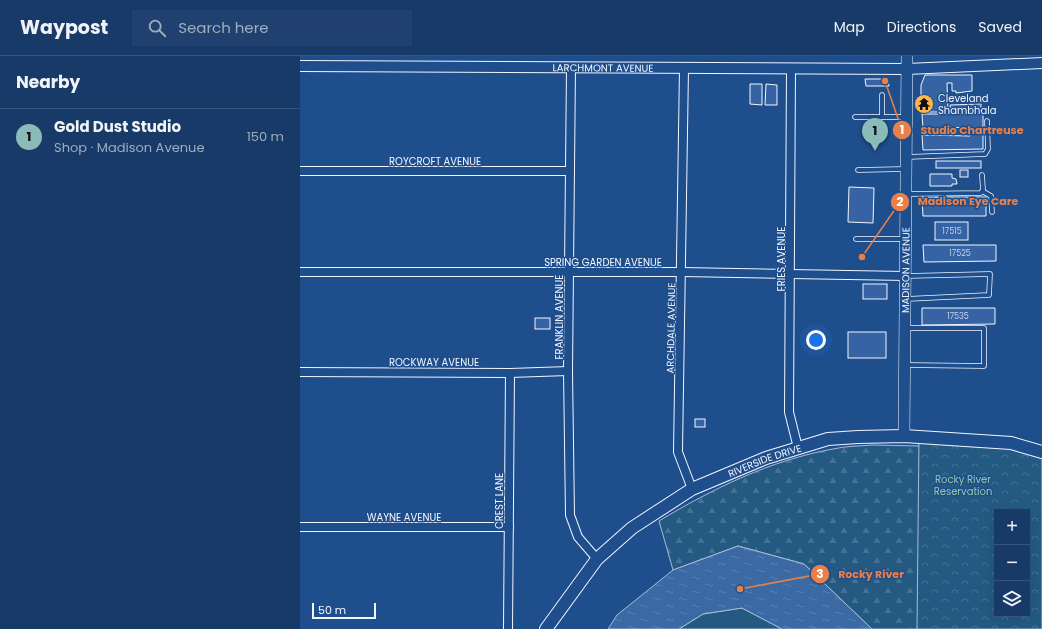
<!DOCTYPE html>
<html lang="en">
<head>
<meta charset="utf-8">
<style>
	body { margin:0; font-family:Poppins,sans-serif; background:#20416f; color:#f1f3f6 }
	.controls { position:absolute; right:12px; bottom:12px; display:grid; overflow:hidden; border-radius:0px; box-shadow:0 4px 16px #0002 }
	.controls button { width:36px; height:36px; display:grid; place-items:center; padding:0; border:0; border-bottom:1px solid #36547d; background:#173a69; color:#f1f3f6; font:20px sans-serif }
	.scale { position:absolute; left:12px; bottom:10px; width:64px; box-sizing:border-box; padding-left:4px; border:2px solid #f2f6ff; border-top:0; font-size:11px; line-height:14px; white-space:nowrap; color:#f2f6ff; -webkit-text-stroke:3px #1f4e8c; paint-order:stroke }
	.you { position:absolute; left:516px; top:284px; width:14px; height:14px; margin:-10px; border:3px solid #fff; border-radius:50%; background:#1a73e8; box-shadow:0 0 0 6px #1a73e833 }
	.badge { display:grid; place-items:center; width:26px; height:26px; border-radius:50%; background:#8bbbb9; color:#111; font-size:13px; font-weight:700 }
	.pin { position:absolute; translate:-50% -33px; filter:drop-shadow(0 1px 2px #0008) }
	.pin::after { content:''; position:absolute; top:21px; width:14px; height:12px; background:inherit; clip-path:polygon(0 0,100% 0,50% 100%) }
	.list { margin:0; padding:0; list-style:none }
	h2 { display:flex; justify-content:space-between; align-items:center; height:52px; margin:0; padding:0 16px; font-size:17px }
	h2 small { font-size:13px; font-weight:400; color:#9eadc0 }
	.list li { display:grid; grid-template-columns:26px 1fr auto; gap:12px; align-items:center; box-sizing:border-box; height:56px; padding:0 16px; border-top:1px solid #36547d }
	.list b { display:block; font-size:15px; white-space:nowrap }
	.list p { margin:0; font-size:13px; white-space:nowrap; color:#9eadc0 }
	.list em { font-size:13px; font-style:normal; color:#9eadc0 }
	.icon { flex:none; width:22px; height:22px; fill:none; stroke:currentColor; stroke-width:2; stroke-linecap:round; stroke-linejoin:round }
	.map { position:relative; flex:none; width:742px; height:573px; overflow:hidden }
	header { display:flex; align-items:center; gap:24px; box-sizing:border-box; height:56px; padding:0 20px; background:#173a69; border-bottom:1px solid #36547d }
	header strong { font-size:19px }
	nav { display:flex; gap:22px; margin-inline-start:auto; font-size:14px }
	.search { width:280px; height:36px; background:#20416f; display:flex; align-items:center; gap:10px; box-sizing:border-box; padding:0 14px; border-radius:0px; color:#9eadc0; font-size:15px }
	main { display:flex }
	aside { flex:1; background:#173a69 }
	.map>svg:first-child { display:block }
	.grass { fill:#245a82; stroke:#a8bbd7 }
	.forest { fill:url(#forest-firs); stroke:#a8bbd7; fill-rule:evenodd }
	.park { fill:url(#park-crowns); stroke:#a8bbd7; fill-rule:evenodd }
	.water { fill:url(#water-ripples); stroke:#a8bbd7 }
	.building { fill:#3563a3; stroke:#f2f6ff }
	.lines { fill:none; stroke-linecap:round; stroke-linejoin:round }
	.service-casing { stroke:#f2f6ff; stroke-width:5.5 }
	.minor-casing { stroke:#f2f6ff; stroke-width:10 }
	.tertiary-casing { stroke:#f2f6ff; stroke-width:12 }
	.secondary-casing { stroke:#f2f6ff; stroke-width:12 }
	.primary-casing { stroke:#f2f6ff; stroke-width:14 }
	.service { stroke:#1f4e8c; stroke-width:4 }
	.minor { stroke:#1f4e8c; stroke-width:8 }
	.tertiary { stroke:#1f4e8c; stroke-width:10 }
	.secondary { stroke:#1f4e8c; stroke-width:11 }
	.primary { stroke:#1f4e8c; stroke-width:12 }
	.labels { text-anchor:middle; dominant-baseline:central; stroke-width:3; stroke-linejoin:round; paint-order:stroke }
	.number-label { font-size:8px; fill:#c3d1e8 }
	.street-label { font-size:10px; fill:#f2f6ff; stroke:#1f4e8c }
	.poi-label { font-size:10px; fill:#f2f6ff; stroke:#1f4e8c; text-anchor:start }
	.park-label { font-size:10px; fill:#97c8a6; stroke:#1f4e8c }
	.leader { fill:none; stroke:#ea8049; stroke-width:1.5 }
	.callout-dot { fill:#ea8049; stroke:#1f4e8c; stroke-width:1.5 }
	.mark-label { font-size:12px; text-anchor:middle; font-weight:bold; fill:#fff }
	.callout-label { font-size:11px; text-anchor:middle; font-weight:bold; fill:#ea8049; stroke:#1f4e8c; stroke-width:3; stroke-linejoin:round; paint-order:stroke }
</style>
</head>
<body>
<header>
<strong>Waypost</strong>
<div class="search"><svg class="icon" aria-label="search" viewBox="0 0 24 24"><circle cx="10" cy="10" r="6"/><path d="M15 15l6 6"/></svg>Search here</div>
<nav><a>Map</a><a>Directions</a><a>Saved</a></nav>
</header>
<main>
<aside>
<h2>Nearby<small></small></h2>
<ul class="list">
<li><span class="badge">1</span><div><b>Gold Dust Studio</b><p>Shop · Madison Avenue</p></div><em>150 m</em></li>
</ul>
</aside>
<div class="map">
<svg width="742" height="573" viewBox="0 0 742 573">
	<defs>
		<pattern id="forest-firs" width="22" height="20" patternUnits="userSpaceOnUse"><rect width="22" height="20" fill="#245a82"/><path d="M5 1l3.5 6h-7zM16 11l3.5 6h-7z" fill="#447295"/></pattern>
		<pattern id="park-crowns" width="20" height="18" patternUnits="userSpaceOnUse"><rect width="20" height="18" fill="#245a82"/><path d="M2 6a3 3 0 1 1 6 0M12 15a3 3 0 1 1 6 0" fill="none" stroke="#447295"/></pattern>
		<pattern id="water-ripples" width="26" height="14" patternUnits="userSpaceOnUse"><rect width="26" height="14" fill="#3b69a3"/><path d="M2 4q2-2 4 0t4 0M15 11q2-2 4 0t4 0" fill="none" stroke="#587fb1"/></pattern>
	</defs>
	<rect width="100%" height="100%" fill="#1f4e8c"/>
	<path class="grass" d="M442,552l40,21h-103l24,-15z"/>
	<path class="forest" d="M573,389l46,1 108,23 15,160h-170l-68,-65 -66,-18 -65,24 -14,-49c53,-32 112,-61 174,-72 13,-3 27,-3 40,-4zM697,456h30v102h-30z"/>
	<path class="park" d="M619,382l123,14v177h-125zM697,456h30v102h-30z"/>
	<path class="water" d="M438,490l66,18 68,65h-90l-40,-21 -39,6 -24,15h-71l9,-14 56,-45z"/>
	<g class="building">
		<path d="M625,19h47v16l-16,2v-2h-4v-8h-5l1,29h-27v-27z"/>
		<path d="M565,23h23l1,7h-23z"/>
		<path d="M450,28h12v21l-12,-1z"/>
		<path d="M466,28l11,1v20h-12z"/>
		<path d="M681,48v8h-30l-1,-7z"/>
		<path d="M622,58h61v35l-60,1 -1,-15 48,1v-9l-47,2z"/>
		<rect x="636" y="105" width="45" height="7"/>
		<rect x="660" y="114" width="8" height="7"/>
		<path d="M630,118h22v4l4,1 1,5h-5v2h-22z"/>
		<path d="M549,131l25,1 -1,35 -25,-1z"/>
		<path d="M646,141h40v19h-63l-1,-18z"/>
		<rect x="635" y="166" width="33" height="18"/>
		<path d="M623,189h73v16l-72,1z"/>
		<rect x="563" y="228" width="24" height="15"/>
		<path d="M622,252h73v16l-73,1z"/>
		<rect x="235" y="262" width="15" height="11"/>
		<rect x="548" y="276" width="38" height="26"/>
		<rect x="395" y="363" width="10" height="8"/>
	</g>
	<g class="lines">
		<g class="service-casing">
			<g id="service">
				<path d="M555,61h51"/>
				<path d="M582,61v-22"/>
				<path d="M607,101l78,-3 3,-5 -1,-28"/>
				<path d="M558,114l48,-1"/>
				<path d="M682,135l9,5 1,16"/>
				<path d="M607,138l74,-1 2,-3 -1,-15"/>
				<path d="M556,183h48"/>
				<path d="M606,243l83,-4 1,-21 -84,2"/>
				<path d="M605,309l79,1v-38h-77"/>
			</g>
		</g>
		<g class="minor-casing">
			<g id="minor">
				<path d="M271,11l-3,304 2,144 8,22 19,22"/>
				<path d="M384,12l-6,384 14,37"/>
				<path d="M491,13l-2,343 9,36"/>
				<path d="M0,115h270"/>
				<path d="M0,216h382l224,4"/>
				<path d="M0,316l210,1 58,-2"/>
				<path d="M0,471h209"/>
				<path d="M208,573l2,-256"/>
			</g>
		</g>
		<g class="tertiary-casing">
			<g id="tertiary">
				<path id="s1" d="M0,10l607,3 135,-6"/>
			</g>
		</g>
		<g class="secondary-casing">
			<g id="secondary">
				<path id="s2" d="M604,380l3,-380"/>
			</g>
		</g>
		<g class="primary-casing">
			<g id="primary">
				<path id="s3" d="M246,573l51,-70 35,-31 60,-39 74,-31 62,-19 30,-2 46,-1 107,7 31,9"/>
			</g>
		</g>
		<use href="#service" class="service"/>
		<use href="#minor" class="minor"/>
		<use href="#tertiary" class="tertiary"/>
		<use href="#secondary" class="secondary"/>
		<use href="#primary" class="primary"/>
	</g>
	<defs>
		<g id="temple-disc" transform="scale(1)"><circle r="9.5" fill="#ffb74d" stroke="#1f4e8c"/><path d="M0-6L5-2H3V0L6.5 2.5H4V6H1.5V3h-3V6H-4V2.5H-6.5L-3 0V-2H-5Z" fill="#111"/></g>
	</defs>
	<g fill-rule="evenodd">
		<use href="#temple-disc" x="624" y="48"/>
	</g>
	<g class="labels">
		<g class="number-label">
			<text x="652" y="175">17515</text>
			<text x="660" y="197">17525</text>
			<text x="658" y="260">17535</text>
		</g>
		<g class="street-label">
			<text stroke="none"><textPath href="#s1" startOffset="303">LARCHMONT AVENUE</textPath></text>
			<text x="135" y="105">ROYCROFT AVENUE</text>
			<text transform="translate(481 203) rotate(-90)">FRIES AVENUE</text>
			<text x="303" y="206">SPRING GARDEN AVENUE</text>
			<text stroke="none"><textPath href="#s2" startOffset="166">MADISON AVENUE</textPath></text>
			<text transform="translate(259 261) rotate(-90)">FRANKLIN AVENUE</text>
			<text transform="translate(371 272) rotate(-89)">ARCHDALE AVENUE</text>
			<text x="134" y="306">ROCKWAY AVENUE</text>
			<text stroke="none"><textPath href="#s3" startOffset="283">RIVERSIDE DRIVE</textPath></text>
			<text transform="translate(199 445) rotate(-90)">CREST LANE</text>
			<text x="104" y="461">WAYNE AVENUE</text>
		</g>
		<g class="poi-label">
			<text x="638" y="42">Cleveland<tspan x="638" dy="12">Shambhala</tspan></text>
		</g>
		<g class="park-label">
			<text x="663" y="423">Rocky River<tspan x="663" dy="12">Reservation</tspan></text>
		</g>
	</g>
	<path class="leader" d="M585 25L602 74M562 201L600 146M440 533L520 518"/>
	<g class="callout-dot">
		<circle cx="585" cy="25" r="4"/>
		<circle cx="562" cy="201" r="4"/>
		<circle cx="440" cy="533" r="4"/>
		<circle cx="602" cy="74" r="10"/>
		<circle cx="600" cy="146" r="10"/>
		<circle cx="520" cy="518" r="10"/>
	</g>
	<g class="mark-label">
		<text x="602" y="78">1</text>
		<text x="600" y="150">2</text>
		<text x="520" y="522">3</text>
	</g>
	<g class="callout-label">
		<text x="672" y="78">Studio Chartreuse</text>
		<text x="668" y="149">Madison Eye Care</text>
		<text x="571" y="522">Rocky River</text>
	</g>
</svg>
<div class="controls">
<button>+</button>
<button>−</button>
<button><svg class="icon" aria-label="layers" viewBox="0 0 24 24"><path d="M12 4l9 5-9 5-9-5zM3 14l9 5 9-5"/></svg></button>
</div>
<div class="scale">50 m</div>
<div class="you"></div>
<div class="pin badge" style="left:575px;top:95px">1</div>
</div>
</main>
</body>
</html>
